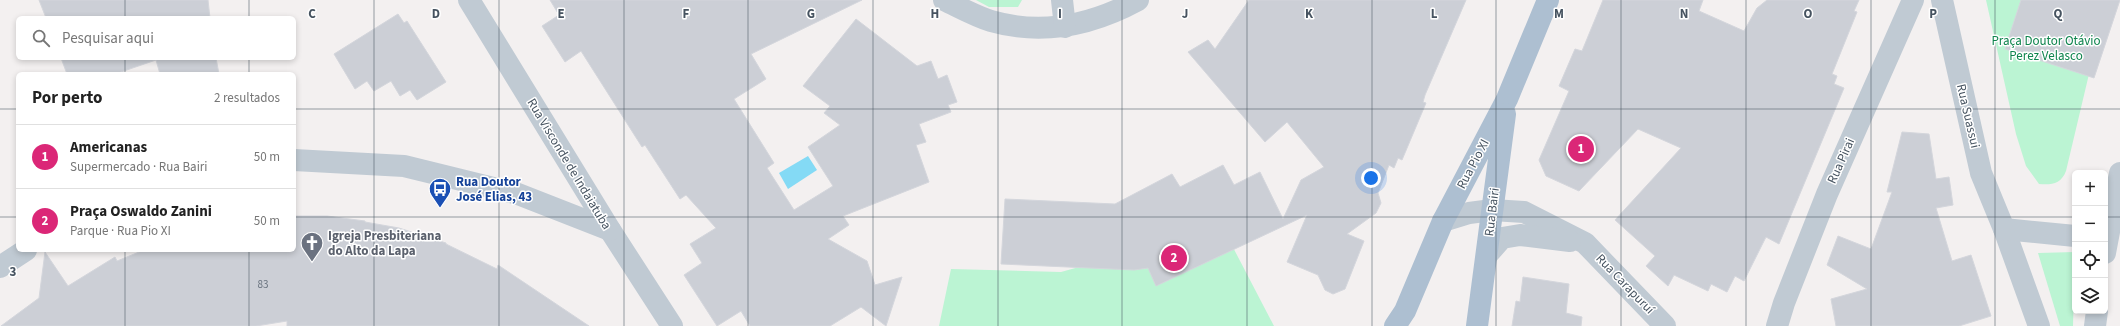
<!DOCTYPE html>
<html lang="pt">
<head>
<meta charset="utf-8">
<style>
	body { margin:0; font-family:"Source Sans 3",sans-serif; background:#f6f6f6; color:#222 }
	.controls { position:absolute; right:12px; bottom:12px; display:grid; overflow:hidden; border-radius:6px; box-shadow:0 2px 6px #0003 }
	.controls button { width:36px; height:36px; display:grid; place-items:center; padding:0; border:0; border-bottom:1px solid #e0e0e0; background:#fff; color:#222; font:20px sans-serif }
	.you { position:absolute; left:1371px; top:178px; width:14px; height:14px; margin:-10px; border:3px solid #fff; border-radius:50%; background:#1a73e8; box-shadow:0 0 0 6px #1a73e833 }
	.badge { display:grid; place-items:center; width:26px; height:26px; border-radius:50%; background:#db2777; color:#fff; font-size:13px; font-weight:700 }
	.pin { position:absolute; translate:-50% -50%; border:2px solid #fff; box-shadow:0 1px 4px #0006 }
	.list { margin:0; padding:0; list-style:none }
	h2 { display:flex; justify-content:space-between; align-items:center; height:52px; margin:0; padding:0 16px; font-size:17px }
	h2 small { font-size:13px; font-weight:400; color:#767676 }
	.list li { display:grid; grid-template-columns:26px 1fr auto; gap:12px; align-items:center; box-sizing:border-box; height:64px; padding:0 16px; border-top:1px solid #e0e0e0 }
	.list b { display:block; font-size:15px; white-space:nowrap }
	.list p { margin:0; font-size:13px; white-space:nowrap; color:#767676 }
	.list em { font-size:13px; font-style:normal; color:#767676 }
	.icon { flex:none; width:22px; height:22px; fill:none; stroke:currentColor; stroke-width:2; stroke-linecap:round; stroke-linejoin:round }
	.map { position:relative; flex:none; width:2120px; height:326px; overflow:hidden }
	.search { position:absolute; background:#fff; box-shadow:0 2px 6px #0003; left:16px; top:16px; width:280px; height:44px; display:flex; align-items:center; gap:10px; box-sizing:border-box; padding:0 14px; border-radius:6px; color:#767676; font-size:15px }
	.panel { position:absolute; background:#fff; box-shadow:0 2px 6px #0003; left:16px; top:72px; width:280px; height:180px; border-radius:6px }
	.map>svg:first-child { display:block }
	.green { fill:#bbf4d3 }
	.water { fill:#84daf5 }
	.building { fill:#cccfd6; stroke:#d4d6dc }
	.lines { fill:none; stroke-linecap:round; stroke-linejoin:round }
	.minor { stroke:#c0cad3; stroke-width:22 }
	.primary { stroke:#adbfd1; stroke-width:22 }
	.grid { fill:none; stroke:#465360; stroke-width:1; stroke-opacity:0.55 }
	.labels { text-anchor:middle; dominant-baseline:central; stroke-width:3; stroke-linejoin:round; paint-order:stroke }
	.number-label { font-size:11px; fill:#68727e }
	.park-label { font-size:13px; fill:#0e844d; stroke:#fff }
	.street-label { font-size:13px; fill:#465360; stroke:#fff }
	.transit-label { font-size:13px; font-weight:bold; fill:#164399; stroke:#fff; text-anchor:start }
	.worship-label { font-size:13px; font-weight:bold; fill:#5b616d; stroke:#fff; text-anchor:start }
	.grid-label { font-size:13px; text-anchor:middle; font-weight:bold; fill:#465360; stroke:#fff; stroke-width:3; stroke-linejoin:round; paint-order:stroke }
</style>
</head>
<body>
<div class="map">
<svg width="2120" height="326" viewBox="0 0 2120 326">
	<rect width="100%" height="100%" fill="#f3f0f0"/>
	<g class="green">
		<path d="M976,0h46l-4,7h-29z"/>
		<path d="M1986,0h126l-18,53 -28,118c-5,13 -14,14 -27,13l-13,-18 -10,-32z"/>
		<path d="M1214,211l60,115h-335l12,-57 110,3 90,-25z"/>
		<path d="M2075,252l-2,74h-13l-22,-73z"/>
	</g>
	<path class="water" d="M808,156l9,14 -29,19 -9,-16z"/>
	<g class="building">
		<path d="M39,0h169l2,18h-164z"/>
		<path d="M550,0h312l-111,54 15,25 -32,20 40,64 -7,5 27,42 39,-24 -25,-39 32,-22 -16,-12 6,-7 -27,-20 53,-67 61,47 14,-5 7,18 9,-4 10,27 -9,3 3,7 -32,12 7,18 -10,3 13,37 -86,34 6,9 -21,14 39,22 8,24 27,-8 -16,49 -25,-19 -31,19h-80l-9,-15 -24,15 -33,-51 18,-12 -12,-19 26,-16 -30,-33 -6,4 -35,-54 -3,2 -61,-96 -16,11 -23,-36 17,-11z"/>
		<path d="M1249,0h217l-41,95 -2,7 3,1 -24,57 -4,-2 -4,10 -5,-3 -11,28 3,10 -5,10 -29,21 17,7 -19,48 -12,5 -8,-4 -7,-15 -31,-13 20,-47 -151,71 -8,-18 -14,2 -133,-6 4,-65 110,5 57,-30 8,13 43,-22 11,20 26,-13 23,47 18,-39 23,-13 -37,-45 -22,20 -77,-90 20,-12 7,9z"/>
		<path d="M1603,0h100l-4,11 45,20 13,-23 10,-8h92l-5,11 3,1 -25,62 5,2 -3,8 10,4 -65,156 -13,-7 -22,44 -9,-5 -8,16 -16,-8 -3,7 -34,-16 -6,11 -22,-20 9,-10 -40,-36 66,-72 -43,-19 -59,62 -33,-15 -7,-16 30,-69 -10,-5 16,-37 7,2z"/>
		<path d="M2021,0h99l-26,78 -89,-29z"/>
		<path d="M398,14l6,9 3,-2 39,61 -29,18 -7,-10 -10,6 -9,-15 -17,10 -7,-10 -12,8 -21,-35z"/>
		<path d="M61,58h155l3,16h-59l-4,-14 -41,14h-48z"/>
		<path d="M1902,132l27,2 7,45 13,-2 4,28 -17,3 16,53 19,-6 20,61 -32,10h-123l-5,-27 36,-10 -40,-24 11,-29 33,13 21,-57h-5z"/>
		<path d="M294,216h33l38,5v1l34,6 47,15v1l51,25 1,-4 91,61h-302v-5l-31,5h-255l38,-28 6,-46 23,34 47,-29 2,4 27,-11h150z"/>
		<path d="M1523,277l46,7 -3,29 16,4 -1,9h-69l4,-25 4,1z"/>
	</g>
	<g class="lines">
		<g class="minor">
			<path d="M469,0l141,230 62,96"/>
			<path d="M944,0c15,7 31,16 47,21 52,15 101,4 147,-21"/>
			<path d="M1062,0l3,27"/>
			<path d="M1942,0l39,173 23,56 35,97"/>
			<path d="M294,160l110,6 114,28 92,36"/>
			<path d="M1443,221l26,-8 23,-3 32,2 61,31 80,83"/>
			<path d="M2004,229l71,7"/>
			<path d="M2105,253l15,-80"/>
			<path d="M1487,255l15,-17 18,-3 50,6"/>
			<path d="M0,267l26,-17"/>
			<path d="M1777,326l7,-23 43,-109 86,-194"/>
			<path d="M2095,326l2,-15"/>
		</g>
		<g class="primary">
			<path d="M1395,326l10,-15 38,-90 64,-122 41,-99"/>
			<path d="M1477,326l28,-212"/>
		</g>
	</g>
	<path class="grid" d="M125,0v18M249,0v18M374,0v326M499,0v326M624,0v326M748,0v326M873,0v326M998,0v326M1122,0v326M1247,0v326M1372,0v326M1496,0v326M1621,0v326M1746,0v326M1871,0v326M1995,0v326M125,58v16M249,58v16M0,109h18M294,109h1826M0,217h18M294,217h1781M2105,217h15M125,250v76M249,250v76"/>
	<defs>
		<g id="bus-pin" transform="scale(1.15)"><path d="M0 17L-7.5 6A9.5 9.5 0 1 1 7.5 6Z" fill="#1a4fb4" stroke="#fff"/><path d="M-5-6H5V4H4V6H2V4H-2V6H-4V4H-5ZM-3.5-4V0h7V-4ZM-3.5 1.2v1.5H-2V1.2ZM2 1.2v1.5H3.5V1.2Z" fill="#fff"/></g>
		<g id="church-pin" transform="scale(1.15)"><path d="M0 17L-7.5 6A9.5 9.5 0 1 1 7.5 6Z" fill="#6b7280" stroke="#fff"/><path d="M-1.2-6h2.4v3.5h3.3v2.4h-3.3V6h-2.4V-.1h-3.3v-2.4h3.3Z" fill="#fff"/></g>
	</defs>
	<g fill-rule="evenodd">
		<use href="#bus-pin" x="440" y="189"/>
		<use href="#church-pin" x="312" y="243"/>
	</g>
	<g class="labels">
		<g class="number-label">
			<text x="263" y="284">83</text>
		</g>
		<g class="park-label">
			<text x="2046" y="41">Praça Doutor Otávio<tspan x="2046" dy="15">Perez Velasco</tspan></text>
		</g>
		<g class="street-label">
			<text transform="translate(1968 116) rotate(77)">Rua Suassui</text>
			<text transform="translate(1841 161) rotate(-66)">Rua Pirai</text>
			<text transform="translate(569 164) rotate(59)">Rua Visconde de Indaiatuba</text>
			<text transform="translate(1473 164) rotate(-62)">Rua Pio XI</text>
			<text transform="translate(1492 212) rotate(-83)">Rua Bairi</text>
			<text transform="translate(1625 284) rotate(46)">Rua Carapuruí</text>
		</g>
		<g class="transit-label">
			<text x="456" y="182">Rua Doutor<tspan x="456" dy="15">José Elias, 43</tspan></text>
		</g>
		<g class="worship-label">
			<text x="328" y="236">Igreja Presbiteriana<tspan x="328" dy="15">do Alto da Lapa</tspan></text>
		</g>
	</g>
	<g class="grid-label">
		<text x="312" y="18">C</text>
		<text x="436" y="18">D</text>
		<text x="561" y="18">E</text>
		<text x="686" y="18">F</text>
		<text x="811" y="18">G</text>
		<text x="935" y="18">H</text>
		<text x="1060" y="18">I</text>
		<text x="1185" y="18">J</text>
		<text x="1309" y="18">K</text>
		<text x="1434" y="18">L</text>
		<text x="1559" y="18">M</text>
		<text x="1684" y="18">N</text>
		<text x="1808" y="18">O</text>
		<text x="1933" y="18">P</text>
		<text x="2058" y="18">Q</text>
		<text x="13" y="276">3</text>
	</g>
</svg>
<div class="controls">
<button>+</button>
<button>−</button>
<button><svg class="icon" aria-label="locate" viewBox="0 0 24 24"><circle cx="12" cy="12" r="6"/><path d="M12 2v4M12 18v4M2 12h4M18 12h4"/></svg></button>
<button><svg class="icon" aria-label="layers" viewBox="0 0 24 24"><path d="M12 4l9 5-9 5-9-5zM3 14l9 5 9-5"/></svg></button>
</div>
<div class="you"></div>
<div class="pin badge" style="left:1581px;top:149px">1</div>
<div class="pin badge" style="left:1174px;top:258px">2</div>
<div class="search"><svg class="icon" aria-label="search" viewBox="0 0 24 24"><circle cx="10" cy="10" r="6"/><path d="M15 15l6 6"/></svg>Pesquisar aqui</div>
<section class="panel">
<h2>Por perto<small>2 resultados</small></h2>
<ul class="list">
<li><span class="badge">1</span><div><b>Americanas</b><p>Supermercado · Rua Bairi</p></div><em>50 m</em></li>
<li><span class="badge">2</span><div><b>Praça Oswaldo Zanini</b><p>Parque · Rua Pio XI</p></div><em>50 m</em></li>
</ul>
</section>
</div>
</body>
</html>
